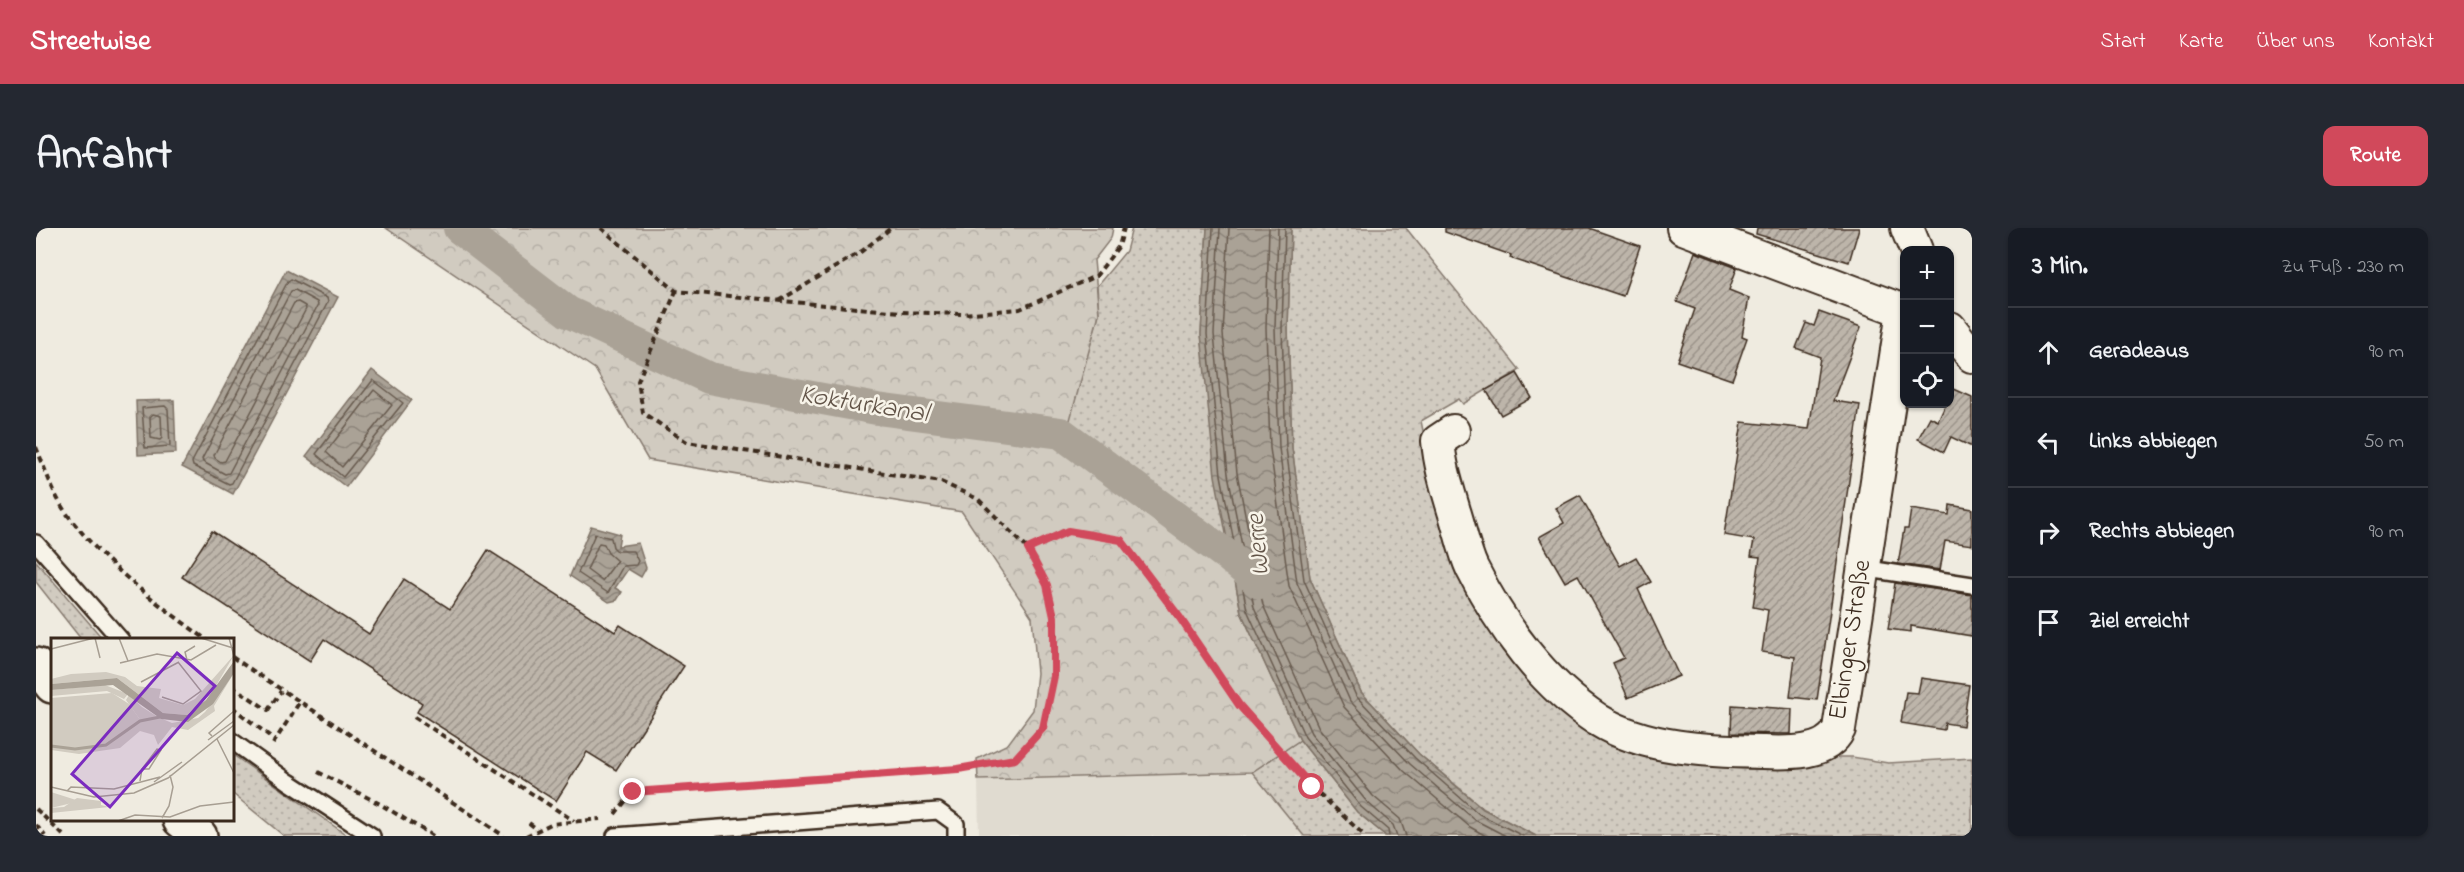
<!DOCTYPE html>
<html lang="de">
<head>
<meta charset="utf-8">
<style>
	body { margin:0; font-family:"Indie Flower",sans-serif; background:#242831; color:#f1f3f6 }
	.controls { position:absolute; right:18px; top:18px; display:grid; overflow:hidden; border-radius:12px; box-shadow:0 2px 4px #0004 }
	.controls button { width:54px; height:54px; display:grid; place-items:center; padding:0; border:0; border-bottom:2px solid #363941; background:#171b24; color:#f1f3f6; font:30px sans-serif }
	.stop { position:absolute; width:18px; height:18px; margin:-14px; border:4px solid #d1495b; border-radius:50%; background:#fff }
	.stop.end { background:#d1495b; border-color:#fff; box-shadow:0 2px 6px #0008 }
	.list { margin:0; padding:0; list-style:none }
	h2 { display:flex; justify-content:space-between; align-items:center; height:78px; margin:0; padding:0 24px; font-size:26px }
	h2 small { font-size:20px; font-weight:400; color:#9ea1a6 }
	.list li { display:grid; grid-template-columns:39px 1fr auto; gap:18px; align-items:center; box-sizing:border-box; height:90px; padding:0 24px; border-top:2px solid #363941 }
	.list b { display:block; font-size:22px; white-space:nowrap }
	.list em { font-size:20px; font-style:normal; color:#9ea1a6 }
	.icon { flex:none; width:33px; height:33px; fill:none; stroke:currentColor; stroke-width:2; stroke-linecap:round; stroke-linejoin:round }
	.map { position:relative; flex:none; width:1936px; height:608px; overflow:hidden; border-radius:12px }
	header { display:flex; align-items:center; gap:36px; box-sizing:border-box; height:84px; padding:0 30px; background:#d1495b; color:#fff }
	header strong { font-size:28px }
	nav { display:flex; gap:33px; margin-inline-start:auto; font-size:21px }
	.intro { display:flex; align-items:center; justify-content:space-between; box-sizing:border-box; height:144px; padding:0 36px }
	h1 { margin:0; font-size:42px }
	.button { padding:15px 27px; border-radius:12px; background:#d1495b; color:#fff; font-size:21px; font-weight:700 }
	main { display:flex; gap:36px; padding:0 36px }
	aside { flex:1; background:#171b24; border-radius:12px; box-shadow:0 2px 4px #0004 }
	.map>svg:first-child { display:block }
	.built { fill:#e0dbd0 }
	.grass { fill:url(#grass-dots); stroke:#867a6f; stroke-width:1.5 }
	.forest { fill:url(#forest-crowns); stroke:#867a6f; stroke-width:1.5 }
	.water { fill:url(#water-waves); stroke:#7e7266; stroke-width:1.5 }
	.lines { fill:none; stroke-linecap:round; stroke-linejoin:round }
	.shore { stroke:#675a4e; stroke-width:1.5 }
	.canal { stroke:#aaa296; stroke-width:32 }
	.building { fill:url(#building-hatch); stroke:#3b2a1e; stroke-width:1.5 }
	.service-casing { stroke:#3b2a1e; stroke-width:20 }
	.minor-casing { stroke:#3b2a1e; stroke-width:36 }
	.secondary-casing { stroke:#3b2a1e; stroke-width:38 }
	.path { stroke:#3b2a1e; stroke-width:4; stroke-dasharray:6 4.5; stroke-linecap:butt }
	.service { stroke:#f7f3e8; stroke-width:15 }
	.minor { stroke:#f7f3e8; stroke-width:32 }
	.secondary { stroke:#f7f3e8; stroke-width:33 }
	.route { stroke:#d1495b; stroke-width:8 }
	.labels { text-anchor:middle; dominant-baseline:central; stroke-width:5; stroke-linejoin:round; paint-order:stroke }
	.street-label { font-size:26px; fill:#3b2a1e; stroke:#f7f3e8 }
	.water-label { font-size:27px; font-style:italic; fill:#625448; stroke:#f7f3e8 }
	.inset-river { fill:none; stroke:#aaa296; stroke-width:3 }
	.inset-road { fill:none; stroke:#a79e92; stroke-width:1.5 }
	.view { fill:#7b2cbf; fill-opacity:0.15; stroke:#7b2cbf; stroke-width:3 }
	.inset-edge { fill:none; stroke:#3b2a1e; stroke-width:3 }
</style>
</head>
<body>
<header>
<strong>Streetwise</strong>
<nav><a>Start</a><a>Karte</a><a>Über uns</a><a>Kontakt</a></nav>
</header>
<div class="intro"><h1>Anfahrt</h1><a class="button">Route</a></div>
<main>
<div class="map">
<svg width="1936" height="608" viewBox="0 0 1936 608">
	<defs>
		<pattern id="grass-dots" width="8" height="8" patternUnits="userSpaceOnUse" patternTransform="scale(1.5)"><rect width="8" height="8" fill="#d1cbc0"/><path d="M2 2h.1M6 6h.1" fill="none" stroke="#b4aea5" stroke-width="1.8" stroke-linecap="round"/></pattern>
		<pattern id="forest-crowns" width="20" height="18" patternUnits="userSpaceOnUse" patternTransform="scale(1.5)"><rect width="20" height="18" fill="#d1cbc0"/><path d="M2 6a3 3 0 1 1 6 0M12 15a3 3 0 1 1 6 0" fill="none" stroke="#b4aea5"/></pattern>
		<pattern id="water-waves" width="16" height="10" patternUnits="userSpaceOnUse" patternTransform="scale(1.5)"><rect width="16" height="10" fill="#aaa296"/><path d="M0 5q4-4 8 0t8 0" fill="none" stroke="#8c847a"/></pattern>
		<pattern id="building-hatch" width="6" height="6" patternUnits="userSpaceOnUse" patternTransform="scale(1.5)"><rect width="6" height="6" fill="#bdb5aa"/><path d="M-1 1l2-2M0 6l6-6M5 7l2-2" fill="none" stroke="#9b938a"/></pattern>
	</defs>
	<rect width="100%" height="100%" fill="#efebe0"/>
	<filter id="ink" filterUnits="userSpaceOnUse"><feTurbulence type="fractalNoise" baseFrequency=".0167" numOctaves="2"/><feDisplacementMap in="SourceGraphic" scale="12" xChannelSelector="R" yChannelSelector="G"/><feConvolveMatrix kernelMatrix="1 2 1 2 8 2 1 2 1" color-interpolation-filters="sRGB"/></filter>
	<g filter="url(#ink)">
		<path class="built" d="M1216,544l52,64h-325l-1,-56z"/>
		<g class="grass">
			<path d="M1096,0h75l-6,106 31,230 -169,-122 36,-128 -2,-28 29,-35z"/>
			<path d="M1255,0h115l114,142 -57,34 -4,-5 -38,22 9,44 35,103 130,162 218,27h39l36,6 84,-5v78h-436l-52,-27 -65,-55 -58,-62 -51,-114 -18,-130 -4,-120z"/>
			<path d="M0,333l67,78h-22l-45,-57z"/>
			<path d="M1264,512l57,72 29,24h-82l-52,-64z"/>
			<path d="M197,527l115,81h-64l-51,-42z"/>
		</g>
		<path class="forest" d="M350,0h727l-2,10 -17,22 5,54 -35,128 168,122 9,48 59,128 -48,32 -274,8 -1,-21 31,-15 25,-34 4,-37 -5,-56 -70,-105 -314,-52 -53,-91z"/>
		<g class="water">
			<path d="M1171,0h84l-3,100 4,120 18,130 51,114 58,62 64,55 53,27h-150l-29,-24 -57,-72 -59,-128 -26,-136 -14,-142z"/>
			<path d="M250,42l52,27 -105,197 -51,-27z"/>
			<path d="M336,142l40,30 -66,87 -40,-31z"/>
			<path d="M138,172l2,53 -38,2 -2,-54z"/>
			<path d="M555,298l29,8 -2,12 20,-3 8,25 -5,9 -13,-8 -13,19 7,4 -5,8 -8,2 -39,-26z"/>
		</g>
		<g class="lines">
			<g class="shore">
				<path d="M1177,0l-6,106 14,141 26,135 58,127 56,70 27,23 1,6"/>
				<path d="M1184,0l-6,106 14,140 26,133 57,126 56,69 26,23 4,11"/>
				<path d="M1193,0l-6,106 14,139 26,132 56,123 54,68 27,23 6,17"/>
				<path d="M1233,0l-3,100 4,120 19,138 55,121 60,64 66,56 16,9"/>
				<path d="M1242,0l-3,100 4,120 18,135 53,118 60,63 65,56 31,16"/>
				<path d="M1249,0l-3,100 4,120 18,132 52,116 59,62 64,56 44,22"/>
				<path d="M255,51l36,19 1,4 -96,181 -3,1 -36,-18 -1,-4 96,-181z"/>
				<path d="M259,62l22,12 1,3 -89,168 -4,1 -22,-12 -1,-3 89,-168z"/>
				<path d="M262,74l7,4 1,3 -81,152 -4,1 -6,-4 -1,-3 80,-152z"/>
				<path d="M337,152l30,23 -60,74 -27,-23z"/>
				<path d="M338,162l18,15 -50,62 -16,-15z"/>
				<path d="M129,178l3,3 2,37 -25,2 -3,-40z"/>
				<path d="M117,186l8,2 1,22 -2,2 -9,-2 -1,-21z"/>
				<path d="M559,306l16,4 2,9 4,4h16l5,10 -2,4 -13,1 -15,27 -30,-20z"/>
				<path d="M563,315l5,1 4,9 9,8 -15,20 -15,-11z"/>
			</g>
			<path class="canal" d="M423,0l109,84 141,66 168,31 184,24 167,123 32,27"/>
		</g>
		<g class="building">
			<path d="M1409,0h144l51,18 -17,50 -113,-38 1,-3 -66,-23z"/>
			<path d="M1721,0h102l-10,34 -93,-28z"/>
			<path d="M1659,24l42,16 -8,22 20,8 -7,38 5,2 -15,42 -55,-19 18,-52 -18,-7z"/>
			<path d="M1783,84l42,15 -28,74 27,4 -43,295 -27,-3 5,-40 -33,-5 6,-42 -15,-3 7,-50 -9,-1 3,-16 -30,-5 18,-113 67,7 11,-72 -24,-9 10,-25 8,3z"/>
			<path d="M1481,145l15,25 -31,17 -15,-25z"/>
			<path d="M1918,161l18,8v50l-21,-10 -7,15 -26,-13 12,-22 8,4 8,-17h4z"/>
			<path d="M1544,267l40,71 16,-9 15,25 -13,7 41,87 -51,22 -15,-35 11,-5 -46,-83 -13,7 -26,-45 25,-14 -8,-15z"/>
			<path d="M1914,277l22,4v36l-27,-4 -5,29 -42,-6 6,-35h4l3,-20 38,6z"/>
			<path d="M176,303l157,103 35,-55 46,30 38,-59 127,82 5,-7 64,41 -68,104 -29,-18 -31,49 -139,-89 5,-9 -98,-64 -14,22 -128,-84z"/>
			<path d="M1859,355l77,12v41l-61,-10v6l-23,-3z"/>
			<path d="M1885,450l48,7 -6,41 -18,-3 -1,7 -43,-7 5,-31 12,1z"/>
			<path d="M1696,477l60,4 -1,25 -60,-1z"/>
		</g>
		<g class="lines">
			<g class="service-casing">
				<g id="service">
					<path d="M0,315l85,97"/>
					<path d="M1826,340l110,17"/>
					<path d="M196,513l57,41 83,54"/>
					<path d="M579,608l323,-25 18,13v12"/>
				</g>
			</g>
			<g class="minor-casing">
				<g id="minor">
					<path d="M1647,0l221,83"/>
					<path d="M1871,0l9,22"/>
					<path d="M1914,100l22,28"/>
					<path d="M1417,203l-15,10c2,24 9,46 16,70 6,18 10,40 18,57 29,58 71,116 126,152 47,29 111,31 164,32 25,1 65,3 77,-23l64,-418"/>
				</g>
			</g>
			<g class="secondary-casing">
				<g id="secondary">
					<path d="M0,437l16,21"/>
					<path d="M144,592l20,16"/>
				</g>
			</g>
			<g class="path">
				<path d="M565,0l75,63 224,21 63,2 57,-5 76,-33 23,-30 5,-18"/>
				<path d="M743,73l83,-50 29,-23"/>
				<path d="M0,219c9,21 17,48 31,67 38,51 89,89 140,126"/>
				<path d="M992,321l39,-18 54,9 59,78 59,87 73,82 53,49"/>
				<path d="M196,429l272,179"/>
				<path d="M196,458l36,24 13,-19"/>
				<path d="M196,479l44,34"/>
				<path d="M378,489l160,104"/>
				<path d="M237,516l26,-41"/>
				<path d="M282,544l62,32 53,32"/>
				<path d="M0,581l28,27"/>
				<path d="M579,586l18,-22 325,-23 57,-10 28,-31 11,-52 1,-59 -8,-32 -19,-36 -50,-50 -37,-17 -254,-40 -44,-29 -5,-32 38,-90"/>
				<path d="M493,595l9,7"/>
				<path d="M0,597l9,11"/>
				<path d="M490,608l25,-12 49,-5"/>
			</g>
			<use href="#service" class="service"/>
			<use href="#minor" class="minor"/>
			<use href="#secondary" class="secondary"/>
		</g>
	</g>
	<g class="lines" filter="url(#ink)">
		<path class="route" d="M597,564l325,-23 57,-10 28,-31 11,-52v-59l-7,-32 -19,-36 40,-18 53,9 59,78 59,87 73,82"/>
	</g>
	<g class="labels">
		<g class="street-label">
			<text transform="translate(1815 412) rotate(-81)">Elbinger Straße</text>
		</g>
		<g class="water-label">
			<text transform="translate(828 177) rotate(9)">Kokturkanal</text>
			<text transform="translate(1223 317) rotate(-95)">Werre</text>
		</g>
	</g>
	<g transform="translate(15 410)">
		<rect width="183" height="183" fill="#efebe0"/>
		<path d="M183,17l-21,36 -26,24 -24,-2 -46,-35 -66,6v-5l20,-5 35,-2 19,5 12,9 24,3 -2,9 24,7 12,-6zM183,35l-20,33 1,5 -27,19 -16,-3v-4l26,-5 7,-6zM54,47l23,9 -4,5 -17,-8 -56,5v-6zM78,57l13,12 16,10 -17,4 -15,-21zM26,160l24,3v4l8,2 58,-6 -116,12v-5l13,-1z" fill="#d1cbc0"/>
		<path d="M61,55l17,11 12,17 17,-4 14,6v4l-14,18 -4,-10 -14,-4 -20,17 -41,6 -28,-4v-52z" fill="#d1cbc0"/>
		<path d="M0,154l25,8v2l-25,6z" fill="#d1cbc0"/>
		<path d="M183,23v12l-21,31 -25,18 -27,-3 -48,-34 -62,5v-6l66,-6 46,35 24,2 19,-15z" fill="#aaa296"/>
		<path class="inset-river" d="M0,108l24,3 31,-4 34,-24 20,-4"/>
		<path class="inset-road" d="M44,0l5,20M68,0l9,23M150,0l32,10M178,0l5,18M0,11l43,-11M136,22l-2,-8 10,-6M69,25l37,-9 34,6 25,-15M90,44l38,-20M111,59l21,7 18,-13 -23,-29M161,98l-3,-3 25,-22M166,101l17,34M157,102l26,-19M89,143l2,-12 15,-20 4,1 -12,19h-7M103,144l28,-20M0,149l43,10 40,-4 34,-15 66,-53M16,153l4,-4 43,2 46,-12M111,180l7,-12 4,-19 -3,-12M67,183l17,-6 35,2 30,-11 34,-4"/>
		<path class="view" d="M126,15l38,33 -105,121 -38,-33z"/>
		<rect width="183" height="183" class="inset-edge"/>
	</g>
</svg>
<div class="controls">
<button>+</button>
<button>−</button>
<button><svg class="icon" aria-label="locate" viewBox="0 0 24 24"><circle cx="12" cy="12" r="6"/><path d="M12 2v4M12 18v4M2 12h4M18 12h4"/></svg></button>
</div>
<div class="stop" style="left:1276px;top:559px"></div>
<div class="stop end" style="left:597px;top:564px"></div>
</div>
<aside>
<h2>3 Min.<small>Zu Fuß · 230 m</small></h2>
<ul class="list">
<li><svg class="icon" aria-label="ahead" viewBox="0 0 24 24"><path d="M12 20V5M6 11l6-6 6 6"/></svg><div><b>Geradeaus</b></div><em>90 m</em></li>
<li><svg class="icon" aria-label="left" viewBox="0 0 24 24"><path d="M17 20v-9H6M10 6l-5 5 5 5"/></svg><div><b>Links abbiegen</b></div><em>50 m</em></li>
<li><svg class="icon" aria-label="right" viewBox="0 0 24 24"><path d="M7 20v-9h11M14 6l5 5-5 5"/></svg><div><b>Rechts abbiegen</b></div><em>90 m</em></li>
<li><svg class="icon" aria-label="arrive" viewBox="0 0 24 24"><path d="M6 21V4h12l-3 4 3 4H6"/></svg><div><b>Ziel erreicht</b></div></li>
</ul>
</aside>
</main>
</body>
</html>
